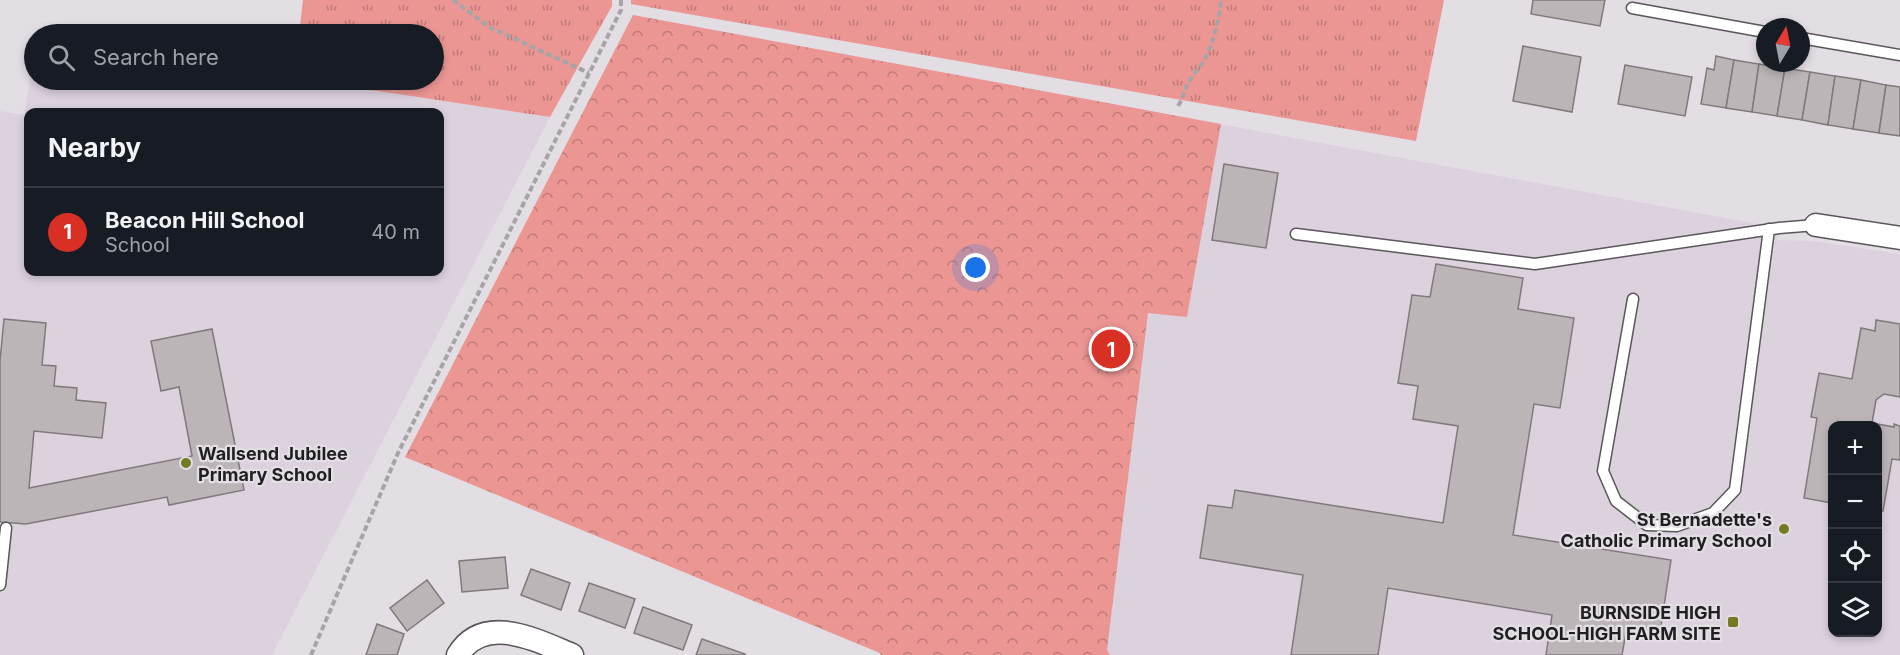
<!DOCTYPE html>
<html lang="en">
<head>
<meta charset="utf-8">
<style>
	body { margin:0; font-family:Inter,sans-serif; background:#242831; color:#f1f3f6 }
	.controls { position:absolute; right:18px; bottom:18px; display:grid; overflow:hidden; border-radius:12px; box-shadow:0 3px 9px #0003 }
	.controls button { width:54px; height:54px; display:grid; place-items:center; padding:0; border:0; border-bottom:2px solid #363941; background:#171b24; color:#f1f3f6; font:30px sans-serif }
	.compass { position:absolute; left:1756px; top:18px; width:54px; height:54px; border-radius:50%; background:#171b24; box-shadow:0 3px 9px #0003; rotate:10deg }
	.you { position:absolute; left:976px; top:268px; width:21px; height:21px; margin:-15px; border:4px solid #fff; border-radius:50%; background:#1a73e8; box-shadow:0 0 0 9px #1a73e833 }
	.badge { display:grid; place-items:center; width:39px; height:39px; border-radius:50%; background:#d93025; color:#fff; font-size:20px; font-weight:700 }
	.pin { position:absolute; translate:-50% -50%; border:3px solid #fff; box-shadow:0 2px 6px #0006 }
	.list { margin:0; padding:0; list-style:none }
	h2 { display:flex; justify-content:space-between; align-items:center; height:78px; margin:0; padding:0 24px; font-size:26px }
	h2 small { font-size:20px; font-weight:400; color:#9ea1a6 }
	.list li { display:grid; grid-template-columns:39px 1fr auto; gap:18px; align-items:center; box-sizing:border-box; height:90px; padding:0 24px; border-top:2px solid #363941 }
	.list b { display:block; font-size:22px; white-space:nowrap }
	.list p { margin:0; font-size:20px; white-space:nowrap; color:#9ea1a6 }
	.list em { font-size:20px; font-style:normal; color:#9ea1a6 }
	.icon { flex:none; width:33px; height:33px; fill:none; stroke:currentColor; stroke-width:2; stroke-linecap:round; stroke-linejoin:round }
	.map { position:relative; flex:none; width:1900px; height:655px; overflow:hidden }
	.search { position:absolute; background:#171b24; box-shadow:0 3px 9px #0003; left:24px; top:24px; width:420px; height:66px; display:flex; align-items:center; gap:15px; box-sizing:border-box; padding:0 21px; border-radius:33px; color:#9ea1a6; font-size:22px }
	.panel { position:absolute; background:#171b24; box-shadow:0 3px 9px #0003; left:24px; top:108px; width:420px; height:168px; border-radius:12px }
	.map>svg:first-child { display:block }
	.built { fill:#dcd2de; fill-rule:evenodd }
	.grass { fill:url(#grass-tufts) }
	.park { fill:url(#park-crowns) }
	.building { fill:#bcb5b8; stroke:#7f797b; stroke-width:1.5 }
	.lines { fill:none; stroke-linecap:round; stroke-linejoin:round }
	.service-casing { stroke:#5a565b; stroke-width:13 }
	.minor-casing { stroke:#5a565b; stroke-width:25 }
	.path { stroke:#a7a4a8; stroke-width:4; stroke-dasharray:6 3; stroke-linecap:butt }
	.service { stroke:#fff; stroke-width:10 }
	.minor { stroke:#fff; stroke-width:22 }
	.poi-dot { fill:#747a24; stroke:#e3dee4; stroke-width:2 }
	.labels { text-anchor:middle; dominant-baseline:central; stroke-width:4.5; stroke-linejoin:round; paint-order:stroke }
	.poi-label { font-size:18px; font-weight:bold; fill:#1f1e20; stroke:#e3dee4; text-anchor:end }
</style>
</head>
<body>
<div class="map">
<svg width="1900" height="655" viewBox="0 0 1900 655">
	<defs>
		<pattern id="grass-tufts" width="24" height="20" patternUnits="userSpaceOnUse" patternTransform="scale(1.5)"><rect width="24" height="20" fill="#ec9693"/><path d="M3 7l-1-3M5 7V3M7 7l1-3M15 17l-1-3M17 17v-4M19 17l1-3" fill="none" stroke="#bf7a78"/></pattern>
		<pattern id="park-crowns" width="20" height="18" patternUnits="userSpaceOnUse" patternTransform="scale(1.5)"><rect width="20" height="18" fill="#ec9693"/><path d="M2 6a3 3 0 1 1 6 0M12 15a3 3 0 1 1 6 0" fill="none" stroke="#bf7a78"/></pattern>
	</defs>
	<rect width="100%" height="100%" fill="#e3dee4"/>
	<g class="built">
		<path d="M633,15l1146,213 -2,12 36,1 87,13v401h-1019l-1,-2 -475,-196zM1832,426h46v206h-46z"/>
		<path d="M34,55v25h271l245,37 -278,538h-272v-544l24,4zM28,112h412v160h-412z"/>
	</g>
	<g class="grass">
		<path d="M303,0h309v6l-62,111 -245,-37h129v-46h-135z"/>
		<path d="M631,0h813l-28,141 -785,-137z"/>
	</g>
	<path class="park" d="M633,15l588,109 -34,193 -39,-4 -41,337 3,5h-229l-1,-2 -475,-196z"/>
	<g class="building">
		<path d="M1533,0h72l-5,26 -69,-12z"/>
		<path d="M1523,46l58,11 -9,55 -59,-11z"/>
		<path d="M1716,56l18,4 -8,48 -25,-4 6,-36 7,2z"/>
		<path d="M1734,60l25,4 -7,48 -26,-4z"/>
		<path d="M1759,64l26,4 -8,48 -25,-4z"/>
		<path d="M1625,65l67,12 -7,39 -67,-12z"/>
		<path d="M1785,68l25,4 -8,48 -25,-4z"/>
		<path d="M1810,72l25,4 -7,49 -26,-5z"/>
		<path d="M1835,76l26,4 -8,49 -25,-4z"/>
		<path d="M1861,80l25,5 -7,48 -26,-4z"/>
		<path d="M1886,85l14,2v49l-21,-3z"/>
		<path d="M1224,164l54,9 -12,75 -54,-8z"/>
		<path d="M1436,264l87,14 -5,31 56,9 -14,90 -26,-4 -21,131 158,25 -11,72 -33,-5 -5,28h-76l6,-40 -164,-27 -10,67h-87l12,-80 -103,-17 8,-53 24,3 3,-18 208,33 15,-97 -45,-7 5,-33 -20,-3 14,-88 18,2z"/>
		<path d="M4,319l42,4 -4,42 14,1 -2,20 23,2 -1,12 30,3 -4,35 -68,-7 -5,57 163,-32 -13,-69 -18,4 -10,-50 61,-12 32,161 -75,15 -2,-8 -141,27 -26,-2v-161z"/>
		<path d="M1876,320l24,4v73l-16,-3 -8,6 -4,23 22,4v-3l6,2v34l-8,-1 -9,52h-5v-85h-46v77l-28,-5 13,-80 -6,-1 8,-44 33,6 9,-51 14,3z"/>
		<path d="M505,557l3,31 -46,4 -3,-31z"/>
		<path d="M531,569l39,14 -9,27 -40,-15z"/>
		<path d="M427,580l17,23 -37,28 -17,-23z"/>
		<path d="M589,583l46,16 -10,29 -46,-17z"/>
		<path d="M643,607l49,18 -9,25 -49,-17z"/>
		<path d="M377,624l27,10 -7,21h-31z"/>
		<path d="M702,639l43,15v1h-49z"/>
	</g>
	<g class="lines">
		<g class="service-casing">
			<g id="service">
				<path d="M1632,8l133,24"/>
				<path d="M1801,38l99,17"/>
				<path d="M1296,234l239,30 244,-36 37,-3"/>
				<path d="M1633,299l-30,172 13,30 31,24 30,1 36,-13 22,-23 34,-261"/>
				<path d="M0,585l6,-57"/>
			</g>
		</g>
		<g class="minor-casing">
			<g id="minor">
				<path d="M1816,225l84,13"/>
				<path d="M458,655c26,-43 80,-14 114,0"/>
			</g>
		</g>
		<g class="path">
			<path d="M453,0l36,27 100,46"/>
			<path d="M1178,106c6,-9 7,-18 12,-26 3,-6 8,-10 12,-16 11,-19 17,-42 19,-64"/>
			<path d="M311,655l87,-202 223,-443v-10"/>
		</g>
		<use href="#service" class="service"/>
		<use href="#minor" class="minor"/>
	</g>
	<g class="poi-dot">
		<circle cx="186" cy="463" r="6"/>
		<circle cx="1784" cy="529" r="6"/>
		<rect x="1727" y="616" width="12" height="12" rx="3"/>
	</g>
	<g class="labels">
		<g class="poi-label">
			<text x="198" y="453" text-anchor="start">Wallsend Jubilee<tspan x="198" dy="21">Primary School</tspan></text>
			<text x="1772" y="519">St Bernadette's<tspan x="1772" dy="21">Catholic Primary School</tspan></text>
			<text x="1721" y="612">BURNSIDE HIGH<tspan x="1721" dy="21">SCHOOL-HIGH FARM SITE</tspan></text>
		</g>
	</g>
</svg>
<div class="controls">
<button>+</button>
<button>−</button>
<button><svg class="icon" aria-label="locate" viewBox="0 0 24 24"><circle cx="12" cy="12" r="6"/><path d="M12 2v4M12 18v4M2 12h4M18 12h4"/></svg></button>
<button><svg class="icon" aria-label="layers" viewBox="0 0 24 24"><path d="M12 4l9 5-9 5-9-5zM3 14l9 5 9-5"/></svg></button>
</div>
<svg class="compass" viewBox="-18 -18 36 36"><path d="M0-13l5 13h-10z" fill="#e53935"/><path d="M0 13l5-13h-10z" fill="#9ea1a6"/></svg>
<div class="you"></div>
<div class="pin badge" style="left:1111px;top:349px">1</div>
<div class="search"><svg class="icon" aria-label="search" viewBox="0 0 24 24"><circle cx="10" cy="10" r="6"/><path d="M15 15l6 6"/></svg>Search here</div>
<section class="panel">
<h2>Nearby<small></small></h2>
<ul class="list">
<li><span class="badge">1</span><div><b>Beacon Hill School</b><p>School</p></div><em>40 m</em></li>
</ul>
</section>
</div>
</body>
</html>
